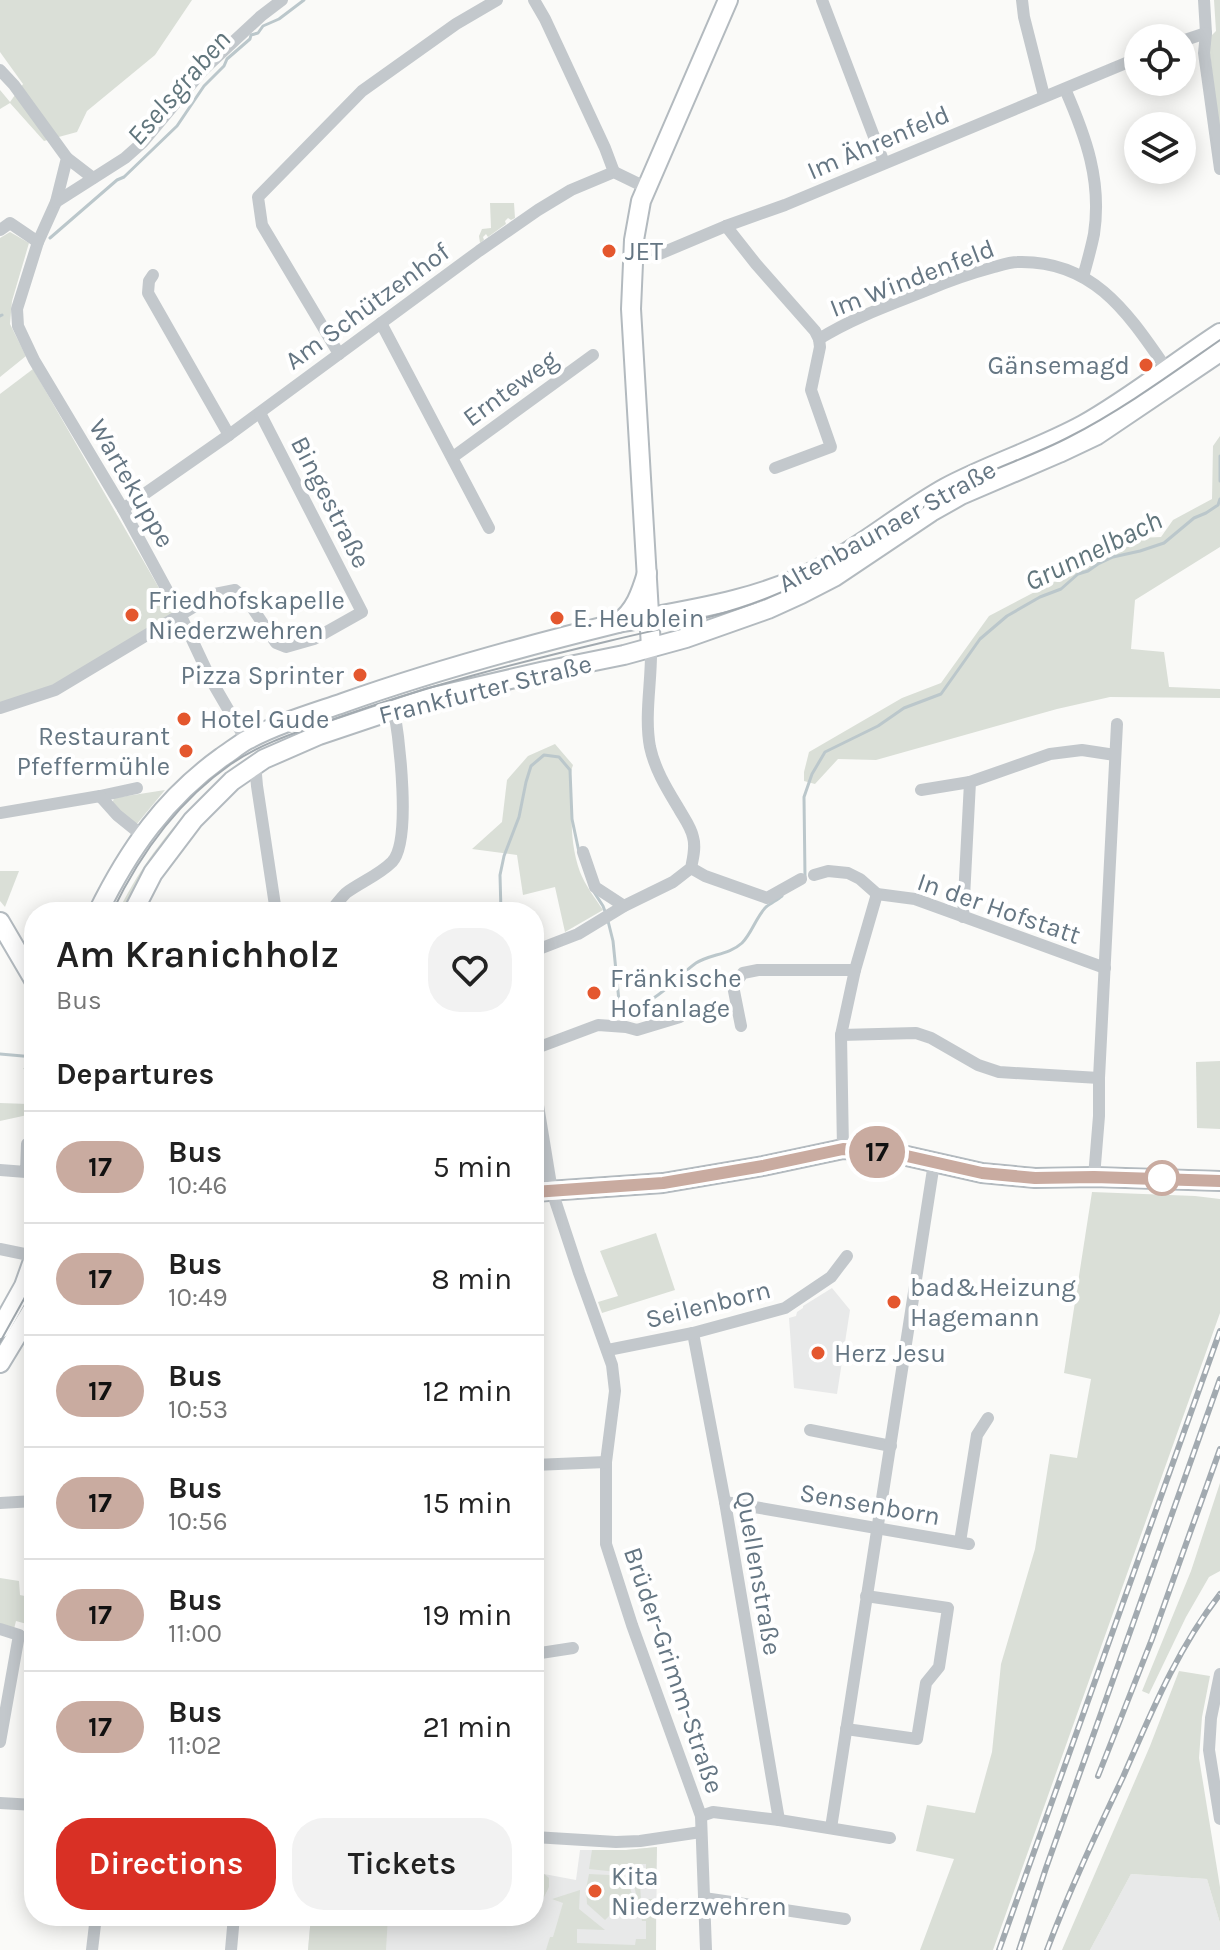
<!DOCTYPE html>
<meta charset="utf-8">
<style>
body{margin:0;font-family:Karla,sans-serif;background:#f2f2f2;color:#222;height:100vh;display:flex;flex-direction:column;font-size:30px;white-space:nowrap}
*{box-sizing:border-box;margin:0}
p{font-size:26px;color:#767676}
.icon{flex:none;width:44px;height:44px;fill:none;stroke:currentColor;stroke-width:2;stroke-linecap:round;stroke-linejoin:round}
.map{position:relative;flex:1;overflow:hidden}
.sheet{position:absolute;left:24px;top:902px;width:520px;height:1024px;display:flex;flex-direction:column;background:#fff;border-radius:32px;box-shadow:0 4px 20px #0003}
.sheet>*{flex:none}
.badge{padding:0 16px;border-radius:26px;font-size:28px;line-height:52px}
.buttons{position:absolute;left:1124px;top:24px;display:grid;gap:16px}
.buttons a{display:grid;place-items:center;width:72px;height:72px;border-radius:50%;background:#fff;box-shadow:0 4px 20px #0003;font-size:40px}
.map>.badge{position:absolute;translate:-50% -50%;box-shadow:0 0 0 4px #fff}
h2{padding:0 32px;font-size:30px;line-height:72px}
.round{display:grid;place-items:center;flex:none;width:84px;height:84px;border-radius:32px;background:#f2f2f2}
.summary{display:flex;align-items:center;justify-content:space-between;height:136px;padding:0 32px}
h1{font-size:38px;font-weight:600;line-height:60px}
.button{display:flex;gap:16px;margin-top:auto;padding:16px 32px}
.button a{flex:1;height:92px;border-radius:32px;background:#d93025;color:#fff;font-size:32px;font-weight:600;line-height:92px;text-align:center}
.button a+a{background:#f2f2f2;color:#222}
ul{padding:0;list-style:none}
li{display:flex;align-items:center;gap:24px;height:112px;padding:0 32px;border-top:2px solid #e0e0e0}
li div{flex:1}
li b{display:block;font-size:30px}
li em{font-style:normal}
li .badge{min-width:88px;font-weight:700;text-align:center}
.map>svg:first-child{display:block}
.built{fill:#e8e9e9}
.green{fill:#dadfd7}
.lines{fill:none;stroke-linecap:round;stroke-linejoin:round}
.stream{stroke:#bbc7cb;stroke-width:3}
.secondary-casing{stroke:#b3babf;stroke-width:22}
.street{stroke:#c3c8cc;stroke-width:12}
.secondary{stroke:#fff;stroke-width:18}
.tram{stroke:#a2aab0;stroke-width:2}
.rail-casing{stroke:#a2aab0;stroke-width:6}
.rail{stroke:#fff;stroke-width:3;stroke-dasharray:9;stroke-linecap:butt}
.line-casing{stroke:#fff;stroke-width:18}
.line{stroke:#c9aba0;stroke-width:12}
.poi-dot{fill:#e4572e;stroke:#fff;stroke-width:3}
.stop-dot{fill:#fff;stroke:#c9aba0;stroke-width:4}
.labels{text-anchor:middle;stroke-width:8;stroke-linejoin:round;paint-order:stroke}
.street-label{font-size:26px;fill:#657683;stroke:#fff}
.poi-label{font-size:26px;fill:#657683;stroke:#fff;text-anchor:start}
.water-label{font-size:28px;font-style:italic;fill:#60757c;stroke:#fff}
</style>
<div class="map">
<svg width="1220" height="1950" viewBox="0 0 1220 1950">
<rect width="100%" height="100%" fill="#fafaf8"/>
<g class="built">
<polygon points="832,1288 850,1310 837,1394 794,1388 789,1318 796,1316 797,1312 803,1308 803,1306"/>
<polygon points="534,1846 544,1858 544,1874 576,1880 580,1850 626,1850 657,1847 656,1950 308,1950 311,1916 534,1916"/>
<polygon points="1131,1874 1207,1879 1220,1923 1220,1950 1090,1950"/>
</g>
<g class="green">
<polygon points="0,0 192,0 155,55 87,111 77,132 44,141 10,103 0,109 0,90 10,102 23,84 0,52"/>
<polygon points="1214,0 1220,0 1220,135 1209,47 1211,36 1216,31"/>
<polygon points="490,203 514,203 515,218 511,220 508,218 505,221 506,224 488,237 486,234 483,237 484,240 480,243 479,236 482,229 491,228"/>
<polygon points="10,232 29,243 12,301 10,324 26,356 0,377 0,238"/>
<polygon points="33,369 174,614 51,686 0,703 0,394"/>
<polygon points="1220,436 1220,547 1135,600 1131,649 1164,652 1169,687 1220,689 1220,698 1110,697 1057,709 876,760 838,759 815,784 804,781 804,772 809,752 902,698 941,683 989,616 1138,538 1161,537 1173,520 1212,499 1213,446"/>
<path d="M555 744 573 765C569 775 572 786 572 796 571 823 571 847 580 872 585 885 595 898 603 910L565 932 555 887 523 895 517 855 472 849 502 822 507 780 528 756Z"/>
<path d="M210 788 206 798 127 912H118C141 864 173 825 210 788Z"/>
<polygon points="165,790 136,825 112,804 114,798"/>
<polygon points="0,871 19,871 5,907 0,901"/>
<polygon points="1220,1061 1220,1129 1197,1128 1196,1062"/>
<polygon points="23,1068 34,1069 34,1121 32,1114 0,1121 0,1103 29,1104 31,1080"/>
<polygon points="1092,1192 1195,1196 1220,1199 1220,1313 993,1950 920,1950 954,1859 916,1851 927,1805 975,1813 992,1752 1001,1664 1035,1549 1050,1454 1077,1458 1091,1379 1064,1373"/>
<polygon points="656,1233 675,1290 602,1313 598,1302 618,1296 600,1251"/>
<polygon points="1220,1483 1220,1571 1209,1577 1186,1617 1149,1694 1142,1691 1191,1571"/>
<polygon points="0,1578 19,1581 20,1595 34,1598 34,1626 16,1621 14,1629 0,1626"/>
<polygon points="1179,1671 1210,1676 1202,1717 1199,1758 1220,1887 1220,1923 1207,1879 1131,1874 1090,1950 1062,1950 1150,1746"/>
<polygon points="534,1846 543,1847 544,1874 549,1878 549,1887 544,1897 534,1893 534,1883 541,1862 534,1860"/>
<polygon points="657,1847 656,1883 646,1883 646,1864 626,1864 626,1873 589,1869 592,1850 626,1850"/>
<polygon points="589,1874 609,1875 630,1888 637,1910 635,1914 612,1913 605,1920 587,1904 586,1889"/>
<polygon points="634,1885 640,1885 641,1899 656,1899 656,1950 546,1950 550,1937 553,1937 563,1903 552,1899 580,1890 579,1909 605,1930 577,1929 577,1943 635,1945 636,1939 646,1939 646,1921 642,1921"/>
<polygon points="311,1916 361,1916 361,1921 382,1923 384,1916 388,1916 386,1950 308,1950"/>
</g>
<g class="lines">
<g class="stream">
<polyline points="50,238 117,180 124,177 177,126 204,86 224,66 227,59 250,39 251,35 258,33 263,26 279,19 304,0"/>
<polyline points="0,316 2,315"/>
<polyline points="1220,456 1220,481"/>
<polyline points="805,877 804,797 812,774 825,752 878,726 904,708 941,694 980,639 1007,616 1040,597 1061,589 1078,574 1088,571 1098,564 1113,557 1140,551 1164,543 1194,518 1206,513 1218,505 1220,499"/>
<polyline points="594,892 603,906 606,914"/>
<polyline points="501,912 500,875 504,856 519,817 526,782 531,766 544,755 559,757 570,770 572,819 579,852"/>
<path d="M608 921 613 941 619 1001C642 1021 678 975 696 963 710 954 729 955 742 943 752 933 756 917 766 907 771 903 777 900 782 896"/>
<polyline points="0,1054 34,1057"/>
</g>
<defs>
<g id="secondary">
<path d="M618 623C688 610 758 601 822 567 865 544 902 512 945 488 990 464 1039 449 1083 425 1131 398 1174 363 1220 333"/>
<polyline points="651,647 631,309 634,240 641,201 728,0"/>
<path d="M98 912C129 849 165 798 222 757 230 752 238 745 247 740 277 724 311 714 343 703 433 671 525 646 618 623 635 611 641 593 647 573"/>
<polyline points="133,912 153,873 193,820 232,781 264,759 319,735 429,698 545,671 624,655 686,638 768,609 801,594 834,577 931,512 961,495 1059,453 1097,435 1220,352"/>
<polyline points="0,922 34,980"/>
<polyline points="534,1192 663,1183 763,1166 843,1149 889,1152 982,1173 1035,1178 1094,1177 1220,1181"/>
<polyline points="0,1329 24,1286 34,1258"/>
<polyline points="0,1363 34,1307"/>
</g>
</defs>
<use href="#secondary" class="secondary-casing"/>
<g class="street">
<polyline points="534,0 545,19 605,148 614,172"/>
<polyline points="822,0 884,163"/>
<polyline points="1022,0 1024,17 1044,96"/>
<polyline points="1204,0 1206,33 1204,53 1220,169"/>
<polyline points="1182,41 1206,33"/>
<polyline points="0,70 14,85 67,158 56,202 38,242 17,309 18,326 34,360 123,509 180,614 211,680 246,740"/>
<path d="M1065 89C1086 137 1102 181 1094 234 1091 249 1087 263 1083 277"/>
<polyline points="67,158 93,178"/>
<polyline points="56,202 125,158 143,142 204,69 261,16 282,0"/>
<path d="M726 226 756 264 815 331 819 339C854 317 893 304 930 289 951 280 972 273 994 267 1001 265 1010 262 1018 262 1095 260 1129 315 1168 371"/>
<polyline points="0,230 10,223 38,242"/>
<polyline points="633,255 657,255 726,226 785,205 1138,58"/>
<polyline points="153,275 149,281 148,293 229,435"/>
<polyline points="381,323 489,528"/>
<polyline points="339,354 262,225 258,197 362,91 456,24 497,0"/>
<polyline points="453,457 593,355"/>
<polyline points="775,468 831,447 811,390 820,347 819,339"/>
<polyline points="123,509 229,435 479,251 538,210 571,190 614,172 647,188"/>
<polyline points="0,708 55,690 215,594 235,590 247,600 276,643 286,647 314,639 362,612 260,413"/>
<polyline points="255,763 257,786 276,912"/>
<polyline points="921,790 970,782"/>
<polyline points="100,796 137,788"/>
<polyline points="0,813 100,796 117,815 143,836"/>
<polyline points="583,852 595,887 624,906"/>
<polyline points="691,868 705,876 767,898 801,879"/>
<polyline points="814,875 828,871 848,873 860,879 877,894 915,899 1105,968"/>
<path d="M335 912 334 907C338 902 342 897 346 893 361 882 379 875 392 862 412 841 399 739 394 709"/>
<polyline points="963,917 970,782 1050,754 1082,750 1115,755"/>
<path d="M534 951 578 934 624 906 673 882 691 868C693 858 696 847 693 837 691 827 684 818 679 809 667 789 655 770 650 747 644 715 652 680 651 647"/>
<polyline points="855,970 877,894"/>
<polyline points="741,1026 733,986 743,973 758,970 855,970 841,1035 843,1149"/>
<polyline points="841,1035 916,1033 931,1038 978,1065 999,1072 1099,1078"/>
<polyline points="534,1049 598,1025 626,1027 637,1030 680,1017"/>
<polyline points="534,1081 552,1191 579,1273 612,1365 615,1391 606,1462 606,1544 632,1625 701,1816 706,1950"/>
<polyline points="0,1170 26,1172 27,1144"/>
<polyline points="1094,1177 1099,1116 1099,1078 1117,724"/>
<polyline points="0,1249 34,1256"/>
<polyline points="693,1333 725,1502 779,1820"/>
<polyline points="608,1350 693,1333 785,1308 831,1277 847,1256"/>
<polyline points="810,1430 891,1446"/>
<polyline points="534,1465 606,1462"/>
<polyline points="725,1502 969,1544"/>
<polyline points="0,1503 34,1501"/>
<polyline points="960,1542 977,1435 988,1418"/>
<polyline points="0,1629 19,1635 0,1742"/>
<polyline points="534,1654 573,1648"/>
<polyline points="1220,1674 1211,1718 1209,1750 1220,1819"/>
<polyline points="846,1729 917,1739 926,1683 939,1667 948,1608 866,1596"/>
<polyline points="0,1803 34,1805"/>
<polyline points="701,1816 713,1812 779,1820 890,1838"/>
<polyline points="831,1828 934,1163"/>
<polyline points="534,1837 616,1842 640,1841 701,1832"/>
<polyline points="704,1898 845,1919"/>
<polyline points="92,1950 96,1916"/>
<polyline points="231,1950 234,1916"/>
</g>
<use href="#secondary" class="secondary"/>
<g class="tram">
<path d="M112 912C140 854 178 801 231 764 263 742 301 731 337 718 426 686 517 663 609 641 662 628 718 618 770 597 836 571 890 525 952 490 989 469 1031 457 1069 437 1122 410 1171 374 1220 340"/>
<polyline points="0,1342 34,1281"/>
</g>
<defs>
<g id="rail">
<polyline points="1098,1776 1152,1639 1220,1449"/>
<polyline points="999,1950 1220,1331"/>
<polyline points="1019,1950 1046,1868 1220,1379"/>
<path d="M1047 1950C1069 1891 1096 1834 1123 1777 1151 1713 1177 1649 1220 1594"/>
</g>
</defs>
<use href="#rail" class="rail-casing"/>
<use href="#rail" class="rail"/>
</g>
<g class="lines">
<defs>
<polyline id="line" points="534,1192 663,1183 763,1166 843,1149 889,1152 982,1173 1035,1178 1094,1177 1220,1181"/>
</defs>
<use href="#line" class="line-casing"/>
<use href="#line" class="line"/>
</g>
<g class="poi-dot">
<circle cx="609" cy="251" r="8"/>
<circle cx="1146" cy="365" r="8"/>
<circle cx="132" cy="615" r="8"/>
<circle cx="557" cy="618" r="8"/>
<circle cx="360" cy="675" r="8"/>
<circle cx="184" cy="719" r="8"/>
<circle cx="186" cy="751" r="8"/>
<circle cx="594" cy="993" r="8"/>
<circle cx="894" cy="1302" r="8"/>
<circle cx="818" cy="1353" r="8"/>
<circle cx="595" cy="1891" r="8"/>
</g>
<circle class="stop-dot" cx="1162" cy="1178" r="16"/>
<g class="labels">
<g class="street-label">
<text transform="translate(878 142) rotate(-23)" y="9">Im Ährenfeld</text>
<text transform="translate(912 278) rotate(-21)" y="9">Im Windenfeld</text>
<text transform="translate(367 306) rotate(-36)" y="9">Am Schützenhof</text>
<text transform="translate(510 388) rotate(-36)" y="9">Ernteweg</text>
<text transform="translate(132 483) rotate(60)" y="9">Wartekuppe</text>
<text transform="translate(331 502) rotate(63)" y="9">Bingestraße</text>
<text transform="translate(887 526) rotate(-29)" y="9">Altenbaunaer Straße</text>
<text transform="translate(485 689) rotate(-14)" y="9">Frankfurter Straße</text>
<text transform="translate(999 908) rotate(19)" y="9">In der Hofstatt</text>
<text transform="translate(708 1304) rotate(-14)" y="9">Seilenborn</text>
<text transform="translate(870 1504) rotate(10)" y="9">Sensenborn</text>
<text transform="translate(759 1573) rotate(80)" y="9">Quellenstraße</text>
<text transform="translate(674 1670) rotate(71)" y="9">Brüder-Grimm-Straße</text>
</g>
<g class="poi-label">
<text x="625" y="260">JET</text>
<text x="1130" y="374" text-anchor="end">Gänsemagd</text>
<text x="148" y="609">Friedhofskapelle<tspan x="148" dy="30">Niederzwehren</tspan></text>
<text x="573" y="627">E. Heublein</text>
<text x="344" y="684" text-anchor="end">Pizza Sprinter</text>
<text x="200" y="728">Hotel Gude</text>
<text x="170" y="745" text-anchor="end">Restaurant<tspan x="170" dy="30">Pfeffermühle</tspan></text>
<text x="610" y="987">Fränkische<tspan x="610" dy="30">Hofanlage</tspan></text>
<text x="910" y="1296">bad&amp;Heizung<tspan x="910" dy="30">Hagemann</tspan></text>
<text x="834" y="1362">Herz Jesu</text>
<text x="611" y="1885">Kita<tspan x="611" dy="30">Niederzwehren</tspan></text>
</g>
<g class="water-label">
<text transform="translate(178 87) rotate(-49)" y="10">Eselsgraben</text>
<text transform="translate(1093 550) rotate(-26)" y="10">Grunnelbach</text>
</g>
</g>
</svg>
<div class="buttons">
<a><svg class="icon" aria-label="locate" viewBox="0 0 24 24"><circle cx="12" cy="12" r="6"/><path d="M12 2v4M12 18v4M2 12h4M18 12h4"/></svg></a>
<a><svg class="icon" aria-label="layers" viewBox="0 0 24 24"><path d="M12 4l9 5-9 5-9-5zM3 14l9 5 9-5"/></svg></a>
</div>
<b class="badge" style="left:877px;top:1152px;background:#c9aba0;color:#111">17</b>
<section class="sheet">
<div class="summary"><div><h1>Am Kranichholz</h1><p>Bus</p></div><a class="round"><svg class="icon" aria-label="heart" viewBox="0 0 24 24"><path d="M12 20l-8-8c-3-5 5-10 8-4 3-6 11-1 8 4z"/></svg></a></div>
<h2>Departures</h2>
<ul>
<li><span class="badge" style="background:#c9aba0;color:#111">17</span><div><b>Bus</b><p>10:46</p></div><em>5 min</em></li>
<li><span class="badge" style="background:#c9aba0;color:#111">17</span><div><b>Bus</b><p>10:49</p></div><em>8 min</em></li>
<li><span class="badge" style="background:#c9aba0;color:#111">17</span><div><b>Bus</b><p>10:53</p></div><em>12 min</em></li>
<li><span class="badge" style="background:#c9aba0;color:#111">17</span><div><b>Bus</b><p>10:56</p></div><em>15 min</em></li>
<li><span class="badge" style="background:#c9aba0;color:#111">17</span><div><b>Bus</b><p>11:00</p></div><em>19 min</em></li>
<li><span class="badge" style="background:#c9aba0;color:#111">17</span><div><b>Bus</b><p>11:02</p></div><em>21 min</em></li>
</ul>
<div class="button"><a>Directions</a><a>Tickets</a></div>
</section>
</div>
